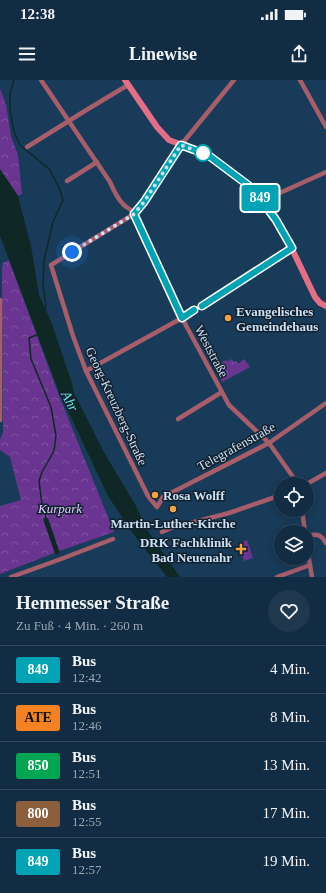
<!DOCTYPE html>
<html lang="de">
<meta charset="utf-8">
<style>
body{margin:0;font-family:Georgia,serif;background:#1f384e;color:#f1f3f6;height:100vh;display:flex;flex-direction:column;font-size:15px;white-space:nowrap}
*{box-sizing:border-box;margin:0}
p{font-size:13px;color:#9ca7b2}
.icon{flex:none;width:22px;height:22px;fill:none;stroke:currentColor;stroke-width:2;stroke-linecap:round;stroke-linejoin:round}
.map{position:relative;height:497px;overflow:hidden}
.sheet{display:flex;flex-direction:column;background:#122c43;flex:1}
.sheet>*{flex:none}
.badge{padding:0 8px;border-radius:3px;font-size:14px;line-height:26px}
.controls{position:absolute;left:274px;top:397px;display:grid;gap:8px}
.controls a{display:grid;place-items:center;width:40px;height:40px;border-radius:50%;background:#122c43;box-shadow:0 2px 10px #0003,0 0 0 1px #31485c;font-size:20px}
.you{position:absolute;width:20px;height:20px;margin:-10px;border:3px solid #fff;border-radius:50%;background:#1a73e8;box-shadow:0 0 0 6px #1a73e833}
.map>.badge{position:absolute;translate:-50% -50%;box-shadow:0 0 0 2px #fff}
.round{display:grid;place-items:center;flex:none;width:42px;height:42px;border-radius:21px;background:#1f384e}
.head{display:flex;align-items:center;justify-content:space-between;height:68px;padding:0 16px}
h1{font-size:19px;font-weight:700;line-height:30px}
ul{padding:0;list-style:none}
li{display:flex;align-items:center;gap:12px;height:48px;padding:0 16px;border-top:1px solid #31485c}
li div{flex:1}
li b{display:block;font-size:15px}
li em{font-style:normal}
li .badge{min-width:44px;font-weight:700;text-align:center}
.status{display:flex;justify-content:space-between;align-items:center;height:28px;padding:0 20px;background:#122c43;direction:ltr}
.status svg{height:11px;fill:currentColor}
header{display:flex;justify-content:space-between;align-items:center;height:52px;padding:0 16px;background:#122c43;font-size:18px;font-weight:700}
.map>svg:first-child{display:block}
.forest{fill:url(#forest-crowns)}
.pitch{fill:#6a3591}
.water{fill:#0f2826}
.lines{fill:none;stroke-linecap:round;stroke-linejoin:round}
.stream{stroke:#0f2826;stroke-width:1.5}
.canal{stroke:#0f2826;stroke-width:5}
.street{stroke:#a85d6b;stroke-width:4.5}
.secondary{stroke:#e56e87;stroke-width:6}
.line-casing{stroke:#fff;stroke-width:9}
.line{stroke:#00a3b4;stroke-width:6}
.walk{stroke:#cce0f3;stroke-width:4;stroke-dasharray:0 7.2}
.stop-dot{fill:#fff;stroke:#00a3b4;stroke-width:2}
.poi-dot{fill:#f3a442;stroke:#12212f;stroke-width:1.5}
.labels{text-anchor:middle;stroke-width:3;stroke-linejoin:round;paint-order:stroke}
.poi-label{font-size:13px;font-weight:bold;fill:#cce0f3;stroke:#12212f;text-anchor:start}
.street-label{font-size:13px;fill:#cce0f3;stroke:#12212f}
.park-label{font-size:13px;font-style:italic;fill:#e3c9fd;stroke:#12212f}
.water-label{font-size:14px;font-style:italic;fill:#65e5db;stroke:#12212f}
</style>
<div class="status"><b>12:38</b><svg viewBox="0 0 49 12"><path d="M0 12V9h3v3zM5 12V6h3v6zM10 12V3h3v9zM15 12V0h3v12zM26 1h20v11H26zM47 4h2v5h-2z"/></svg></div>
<header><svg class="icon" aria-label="menu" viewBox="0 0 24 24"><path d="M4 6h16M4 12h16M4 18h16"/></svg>Linewise<svg class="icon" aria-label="share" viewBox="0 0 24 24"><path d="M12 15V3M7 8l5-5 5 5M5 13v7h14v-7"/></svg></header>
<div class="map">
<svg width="326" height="497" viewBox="0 0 326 497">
<defs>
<pattern id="forest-crowns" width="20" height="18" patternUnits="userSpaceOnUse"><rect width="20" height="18" fill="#6a3591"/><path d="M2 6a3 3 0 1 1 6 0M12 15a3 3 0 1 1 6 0" fill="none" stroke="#7e52a1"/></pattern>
</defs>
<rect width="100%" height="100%" fill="#183b59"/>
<g class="forest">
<polygon points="0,8 6,25 11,56 18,75 22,114 18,116 0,89"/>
<polygon points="9,180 58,313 114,452 62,470 0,494 0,426 21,420 10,377 0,370 0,360 3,352 2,189 3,183"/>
<polygon points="231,279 234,282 236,281 238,284 244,279 250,287 222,302 218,294 220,289 219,284 226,280 227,282"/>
</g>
<polygon class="pitch" points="247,460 253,478 244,481 238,464"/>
<polygon class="water" points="0,89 18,116 31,166 39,215 52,244 71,300 74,313 105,374 136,426 146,448 180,497 167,497 134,455 108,416 59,312 0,156"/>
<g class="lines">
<g class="stream">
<polyline points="14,0 10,13 10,30 14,52 20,65 49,89 59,107 63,120 53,142 44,180 43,206 46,226 44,230"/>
<polyline points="39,254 29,258 31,279 51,327 56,356 54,371 42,392 39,401 42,424 45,430 46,440"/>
</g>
<polyline class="canal" points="46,440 57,472"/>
<g class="street">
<path d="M41 0 110 102C113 109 117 118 123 124 127 129 130 127 134 134L182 238 229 325 269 363 298 404"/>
<polyline points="234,0 181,65 144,122 134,134 51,185 73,256 86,291 148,416 157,427 163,417 269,363 326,323"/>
<polyline points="300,0 326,47"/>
<polyline points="27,67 88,29 128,5"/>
<polyline points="67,101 97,82"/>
<polyline points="262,121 326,92"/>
<polyline points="0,220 0,340"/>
<polyline points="86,291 182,238 292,168"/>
<polyline points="178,339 222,312"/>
<polyline points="307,404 326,393"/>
<polyline points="302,430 305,452"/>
<polyline points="162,452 171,448 229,433 281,415"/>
<path d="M307 455C318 455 320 453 326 463"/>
<polyline points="307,467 312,497"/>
<polyline points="11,497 61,479 113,459"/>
<polyline points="277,497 310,485"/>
</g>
<polyline class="secondary" points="125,0 157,47 169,60 208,75 236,95 255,112 282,148 315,217 320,223 326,226"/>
</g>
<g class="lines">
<defs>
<polyline id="line" points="194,230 182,238 134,134 144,122 181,65 208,75 248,105 262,121 276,140 292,168 202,226"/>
</defs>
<use href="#line" class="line-casing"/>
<use href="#line" class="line"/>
<polyline class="walk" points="72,172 134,134 144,122 181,65 203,73"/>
</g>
<circle class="stop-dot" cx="203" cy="73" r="8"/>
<g class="poi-dot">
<circle cx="228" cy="238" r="4"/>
<circle cx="155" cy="415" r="4"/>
<circle cx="173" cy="429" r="4"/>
<path d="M239 463h4v4h4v4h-4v4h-4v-4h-4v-4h4z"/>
</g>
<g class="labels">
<g class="poi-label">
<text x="236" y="236">Evangelisches<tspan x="236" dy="15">Gemeindehaus</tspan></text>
<text x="163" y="420">Rosa Wolff</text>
<text x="173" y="448" text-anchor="middle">Martin-Luther-Kirche</text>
<text x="232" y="467" text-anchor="end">DRK Fachklinik<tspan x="232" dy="15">Bad Neuenahr</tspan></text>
</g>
<g class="street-label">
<text transform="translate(212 271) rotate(62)" y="5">Weststraße</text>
<text transform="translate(117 326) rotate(65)" y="5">Georg-Kreuzberg-Straße</text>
<text transform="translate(236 366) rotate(-29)" y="5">Telegrafenstraße</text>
</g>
<g class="park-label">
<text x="60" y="433">Kurpark</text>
</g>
<g class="water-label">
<text transform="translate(70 321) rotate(62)" y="5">Ahr</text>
</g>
</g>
</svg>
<div class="controls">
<a><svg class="icon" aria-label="locate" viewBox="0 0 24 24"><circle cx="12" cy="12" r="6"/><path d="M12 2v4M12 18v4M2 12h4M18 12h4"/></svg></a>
<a><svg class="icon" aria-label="layers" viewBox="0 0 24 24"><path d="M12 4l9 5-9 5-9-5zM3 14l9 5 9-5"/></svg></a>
</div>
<div class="you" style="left:72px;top:172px"></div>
<b class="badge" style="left:260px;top:118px;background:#00a3b4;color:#fff">849</b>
</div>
<section class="sheet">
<div class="head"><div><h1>Hemmesser Straße</h1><p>Zu Fuß · 4 Min. · 260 m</p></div><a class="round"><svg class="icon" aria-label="heart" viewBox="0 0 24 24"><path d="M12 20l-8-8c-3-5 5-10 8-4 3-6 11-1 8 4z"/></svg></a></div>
<ul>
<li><span class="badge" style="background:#00a3b4;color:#fff">849</span><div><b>Bus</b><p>12:42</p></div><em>4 Min.</em></li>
<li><span class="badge" style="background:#f58220;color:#111">ATE</span><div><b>Bus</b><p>12:46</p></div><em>8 Min.</em></li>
<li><span class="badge" style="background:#00a651;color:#fff">850</span><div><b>Bus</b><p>12:51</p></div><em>13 Min.</em></li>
<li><span class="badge" style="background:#8b5e3c;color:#fff">800</span><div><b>Bus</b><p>12:55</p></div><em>17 Min.</em></li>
<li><span class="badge" style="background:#00a3b4;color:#fff">849</span><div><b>Bus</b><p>12:57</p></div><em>19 Min.</em></li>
</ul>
</section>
